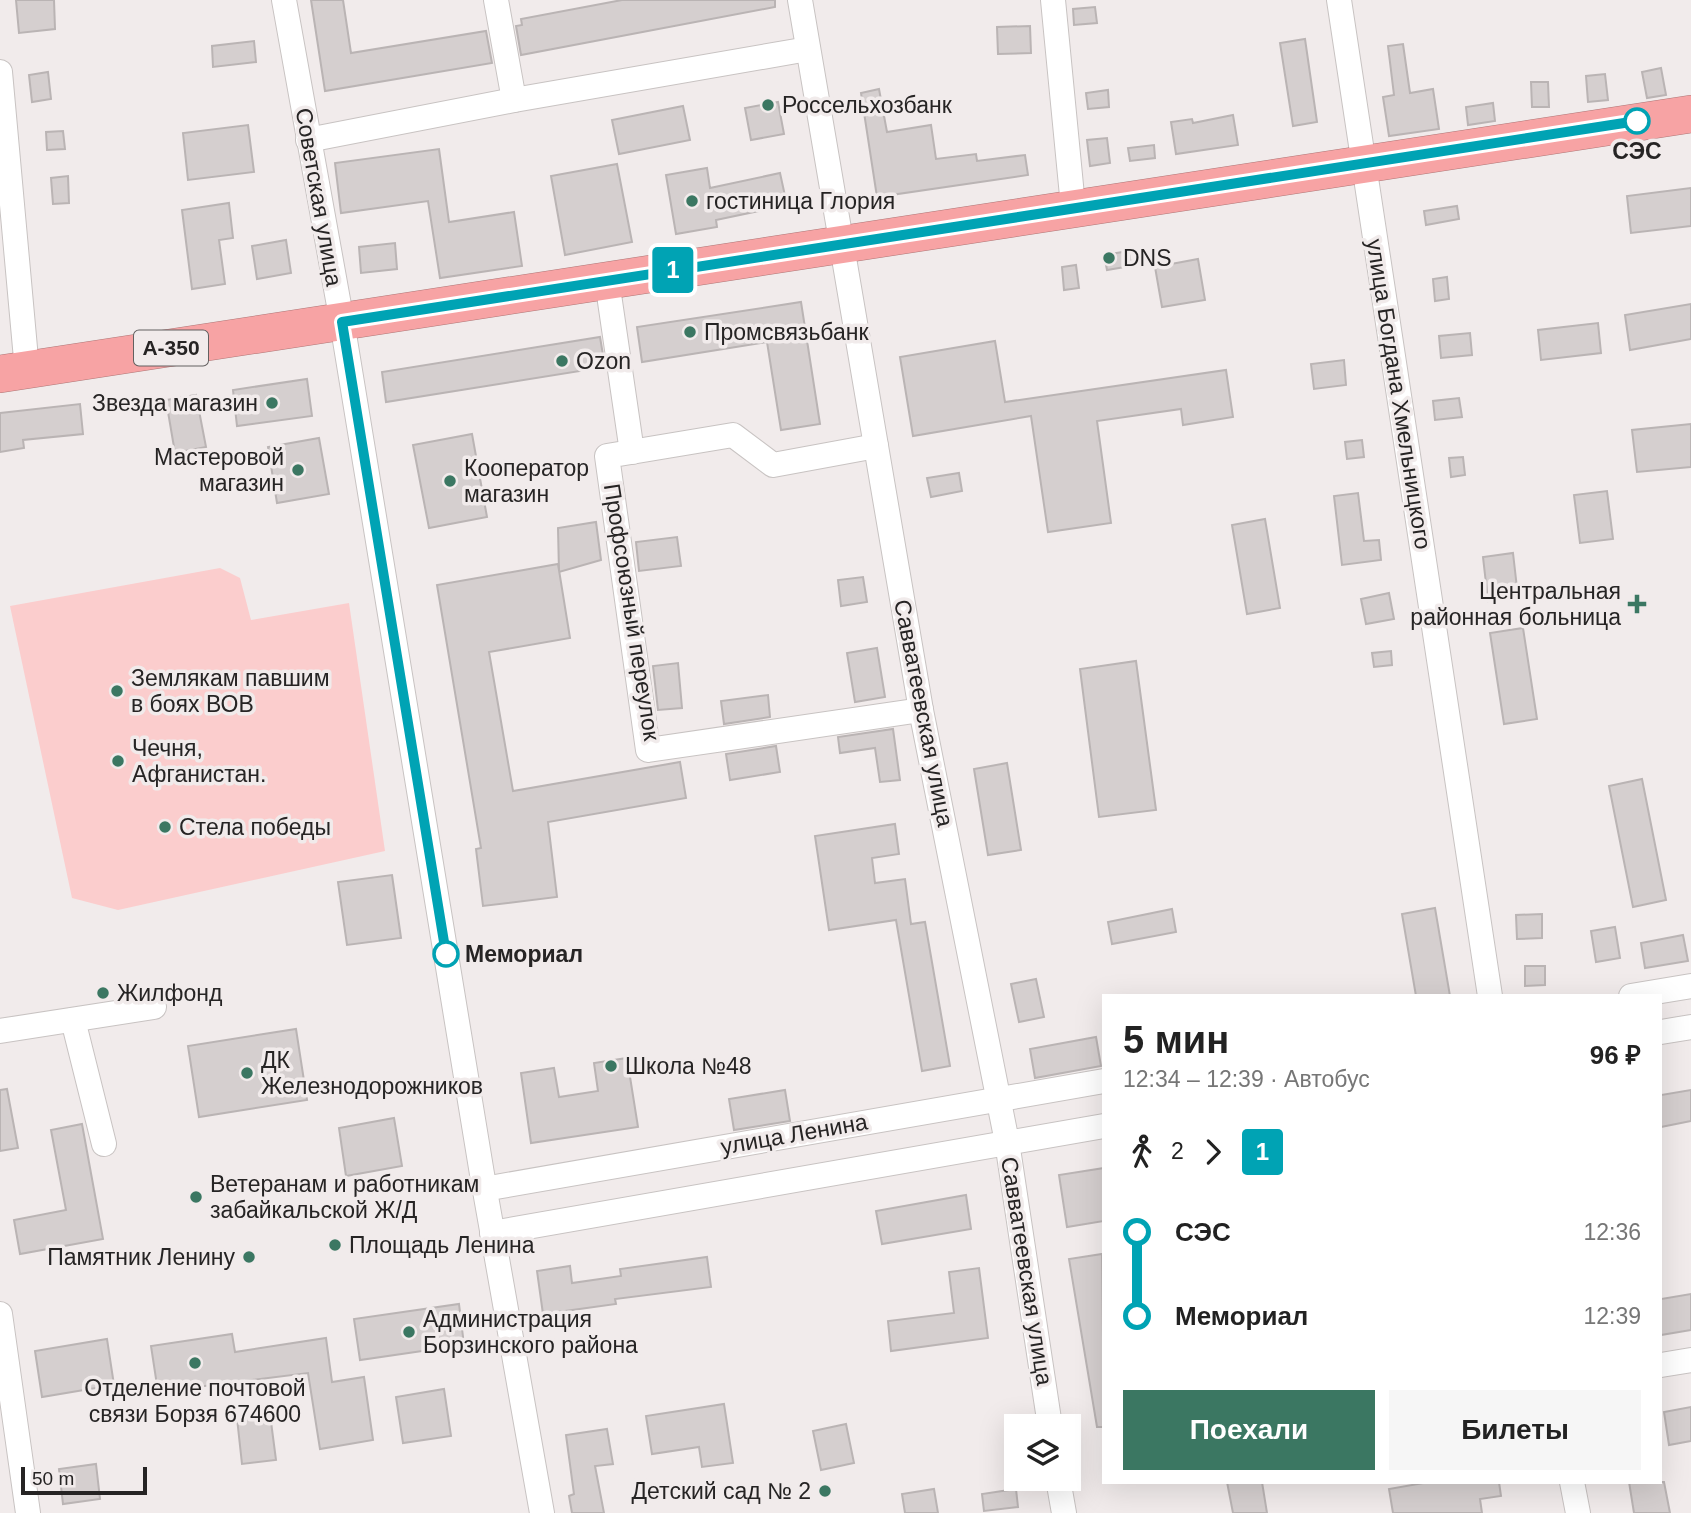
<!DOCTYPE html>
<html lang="ru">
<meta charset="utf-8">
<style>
body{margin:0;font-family:Helvetica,sans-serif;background:#f6f6f6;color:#222;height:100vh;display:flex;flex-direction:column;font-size:26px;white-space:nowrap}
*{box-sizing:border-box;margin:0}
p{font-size:23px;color:#767676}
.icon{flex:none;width:38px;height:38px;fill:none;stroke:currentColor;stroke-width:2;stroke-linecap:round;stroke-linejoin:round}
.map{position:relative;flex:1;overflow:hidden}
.sheet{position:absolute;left:1102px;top:994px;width:560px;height:490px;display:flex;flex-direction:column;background:#fff;border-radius:0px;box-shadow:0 7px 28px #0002}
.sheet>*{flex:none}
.badge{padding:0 14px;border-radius:5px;font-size:24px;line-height:46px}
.buttons{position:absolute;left:1004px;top:1414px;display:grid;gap:14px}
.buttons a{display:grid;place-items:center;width:77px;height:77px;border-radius:0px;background:#fff;box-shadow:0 7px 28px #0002;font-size:35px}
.scale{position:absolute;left:21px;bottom:18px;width:126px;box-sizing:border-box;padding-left:7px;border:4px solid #262424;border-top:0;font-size:19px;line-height:24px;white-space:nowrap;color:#262424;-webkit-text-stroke:5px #f1ebeb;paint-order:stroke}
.map>.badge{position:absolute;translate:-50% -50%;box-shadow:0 0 0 4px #fff}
.legs{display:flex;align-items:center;gap:10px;height:77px;padding:0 21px;font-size:23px}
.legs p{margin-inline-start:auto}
.head{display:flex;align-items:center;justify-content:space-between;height:119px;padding:0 21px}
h1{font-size:38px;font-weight:700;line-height:52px}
.primary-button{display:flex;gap:14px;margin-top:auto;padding:14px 21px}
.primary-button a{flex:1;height:80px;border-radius:0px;background:#3b7762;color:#fff;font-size:28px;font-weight:700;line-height:80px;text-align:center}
.primary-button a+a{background:#f6f6f6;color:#222}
ul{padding:0 21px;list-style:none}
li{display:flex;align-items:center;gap:24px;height:84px;font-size:26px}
li i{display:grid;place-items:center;width:10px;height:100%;margin:0 9px;background:currentColor}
li i::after{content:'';width:18px;height:18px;margin:-9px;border:5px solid;border-radius:50%;background:#fff}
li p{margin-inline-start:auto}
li:first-child i{background:linear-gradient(#0000 50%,currentColor 0)}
li:last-child i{background:linear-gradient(currentColor 50%,#0000 0)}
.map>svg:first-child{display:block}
.green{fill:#fbcdcd}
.building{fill:#d5cfcf;stroke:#bab4b4;stroke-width:2}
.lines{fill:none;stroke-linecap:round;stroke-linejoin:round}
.minor-casing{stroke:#c8c3c2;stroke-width:26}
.highway-casing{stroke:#ae7777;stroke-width:38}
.minor{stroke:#fff;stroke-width:24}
.highway{stroke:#f7a3a4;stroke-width:37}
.line-1-casing{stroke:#fff;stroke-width:16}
.line-1{stroke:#00a3b4;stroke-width:10}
.poi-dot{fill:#3b7762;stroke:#f1ebeb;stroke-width:2.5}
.stop-1-dot{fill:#fff;stroke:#00a3b4;stroke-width:3.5}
.labels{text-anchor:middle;stroke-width:7;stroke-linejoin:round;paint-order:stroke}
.shield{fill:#f1ebeb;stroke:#636060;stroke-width:2}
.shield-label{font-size:21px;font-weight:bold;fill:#262424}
.poi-label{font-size:23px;fill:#262424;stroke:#f1ebeb;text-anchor:start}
.stop-label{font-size:23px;font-weight:bold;fill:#262424;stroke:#f1ebeb}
.street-label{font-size:23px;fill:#262424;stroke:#f1ebeb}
</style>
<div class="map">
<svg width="1691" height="1513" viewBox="0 0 1691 1513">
<rect width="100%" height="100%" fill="#f1ebeb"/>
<polygon class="green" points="220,568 240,578 251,620 349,603 385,851 118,910 72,898 10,606"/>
<g class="building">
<polygon points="16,0 54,0 55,29 19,33"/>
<polygon points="311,0 343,0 351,53 486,31 492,63 325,91"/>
<polygon points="622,0 775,0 775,7 521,55 516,26 522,25 521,19"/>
<polygon points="1095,7 1097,23 1074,25 1073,9"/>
<polygon points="1030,26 1031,53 998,54 997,27"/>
<polygon points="1305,39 1317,122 1293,126 1280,43"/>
<polygon points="254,41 256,62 213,67 212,46"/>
<polygon points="1403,44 1410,93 1433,89 1439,129 1389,136 1383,97 1394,95 1388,46"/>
<polygon points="1661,68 1666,95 1647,98 1642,72"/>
<polygon points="48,72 51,99 32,102 29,75"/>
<polygon points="1605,74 1608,100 1588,102 1586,76"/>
<polygon points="1531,82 1548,82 1549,107 1532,107"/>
<polygon points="879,89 887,132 931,125 936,159 976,154 977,161 1025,155 1028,175 877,197 861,93"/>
<polygon points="1108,90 1109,107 1088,109 1086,93"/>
<polygon points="778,102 784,134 751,140 745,108"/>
<polygon points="1493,103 1495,121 1468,125 1466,107"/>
<polygon points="683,106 690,140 619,154 612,120"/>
<polygon points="1233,115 1238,145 1176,154 1171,122 1192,119 1193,123"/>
<polygon points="248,125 254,172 188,180 183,133"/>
<polygon points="63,131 65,149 47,150 46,132"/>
<polygon points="1107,138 1110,163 1090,166 1087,140"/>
<polygon points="1154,145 1155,158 1130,161 1128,148"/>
<polygon points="439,149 449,222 514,212 522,266 440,278 428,201 341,213 335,163"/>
<polygon points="617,164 632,242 565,255 551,176"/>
<polygon points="707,168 710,188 780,173 787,205 716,220 717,227 676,234 666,175"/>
<polygon points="68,176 69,203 53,204 51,178"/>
<polygon points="1691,188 1691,226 1631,233 1627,196"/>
<polygon points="229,203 233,238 219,240 225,284 192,289 182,210"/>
<polygon points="1457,206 1459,219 1426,225 1424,211"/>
<polygon points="286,240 291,273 257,279 252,246"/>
<polygon points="395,243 397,269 361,273 359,247"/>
<polygon points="1129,251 1131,266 1107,270 1104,255"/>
<polygon points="1198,259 1205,300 1162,307 1155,267"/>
<polygon points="1076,265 1079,288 1064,290 1062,267"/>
<polygon points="1447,277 1449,299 1435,301 1433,279"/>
<polygon points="801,302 820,424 781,430 767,342 642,362 637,327"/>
<polygon points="1691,304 1691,339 1630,350 1625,315"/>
<polygon points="1598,323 1601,353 1541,360 1538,330"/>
<polygon points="1470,333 1472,355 1441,358 1439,336"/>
<polygon points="600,337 605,367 386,402 382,372"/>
<polygon points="995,341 1005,402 1226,370 1233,417 1183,425 1181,409 1097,421 1111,523 1048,532 1031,416 913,436 900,357"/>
<polygon points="1344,360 1346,385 1314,389 1311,364"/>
<polygon points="307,379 312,416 237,426 233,390"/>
<polygon points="196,395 206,447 175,453 166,400"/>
<polygon points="1459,398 1462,417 1435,420 1433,401"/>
<polygon points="80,404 83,434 23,440 24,448 0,452 0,413"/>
<polygon points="1691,424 1691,467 1637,472 1632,430"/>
<polygon points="472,434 487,517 429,528 413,445"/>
<polygon points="319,438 329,494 277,503 268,447"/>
<polygon points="1362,440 1364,457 1347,459 1345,442"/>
<polygon points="1463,457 1465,475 1451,477 1449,458"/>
<polygon points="959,473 962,491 931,497 927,478"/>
<polygon points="1607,491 1613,539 1580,543 1574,495"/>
<polygon points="1358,493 1364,541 1379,540 1381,560 1342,565 1334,496"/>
<polygon points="1265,519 1280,608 1247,614 1232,525"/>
<polygon points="596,522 601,560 559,572 558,528"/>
<polygon points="677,537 681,566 639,571 636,542"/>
<polygon points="1513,553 1518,597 1488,601 1483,557"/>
<polygon points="558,564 570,638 489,652 513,791 680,762 686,798 548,822 557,897 483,906 476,849 481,848 437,585"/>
<polygon points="863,577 867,602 841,606 838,580"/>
<polygon points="1389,593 1394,619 1366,624 1361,599"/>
<polygon points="1523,628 1537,719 1504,724 1490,633"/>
<polygon points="877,648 885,697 855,702 847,653"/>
<polygon points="1391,651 1392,665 1374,667 1372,653"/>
<polygon points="1136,661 1156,810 1099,817 1080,669"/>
<polygon points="678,663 682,708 658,710 653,666"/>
<polygon points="768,695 770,717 724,724 721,701"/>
<polygon points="893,729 900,780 880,782 875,748 840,753 838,737"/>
<polygon points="776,746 780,772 730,780 726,754"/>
<polygon points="1007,763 1021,850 988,855 974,769"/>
<polygon points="1642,779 1666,900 1633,907 1609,786"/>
<polygon points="895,824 899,854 872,858 875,883 905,879 911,924 925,922 950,1066 922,1071 896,920 829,930 815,836"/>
<polygon points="392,875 401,938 347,945 338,882"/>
<polygon points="1435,908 1450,996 1416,996 1402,914"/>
<polygon points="1172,909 1176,932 1112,944 1108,922"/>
<polygon points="1542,914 1542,938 1517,939 1516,915"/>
<polygon points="1615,927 1620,958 1596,962 1591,931"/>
<polygon points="1683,935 1688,961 1645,968 1641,943"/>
<polygon points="1525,966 1545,966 1545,985 1525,986"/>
<polygon points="1036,979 1044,1017 1019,1022 1011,984"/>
<polygon points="296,1029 307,1100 199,1117 188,1046"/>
<polygon points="1096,1037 1101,1066 1035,1078 1030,1049"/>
<polygon points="627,1058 638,1127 531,1143 521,1073 554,1068 559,1097 598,1091 594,1063"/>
<polygon points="7,1089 18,1148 0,1151 0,1090"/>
<polygon points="785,1090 790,1121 734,1130 729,1099"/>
<polygon points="1691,1090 1691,1121 1661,1127 1661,1095"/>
<polygon points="394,1118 402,1166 346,1176 339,1128"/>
<polygon points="82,1124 103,1239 20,1254 14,1220 66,1210 51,1130"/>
<polygon points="1104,1168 1104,1221 1067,1227 1059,1175"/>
<polygon points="966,1195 971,1229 882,1244 876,1211"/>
<polygon points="1102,1254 1104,1427 1097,1427 1069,1259"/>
<polygon points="707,1257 711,1287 615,1299 616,1304 543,1314 537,1271 570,1266 572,1283 621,1276 620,1269"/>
<polygon points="979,1268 988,1338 891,1351 888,1321 954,1313 949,1272"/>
<polygon points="1691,1294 1691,1330 1661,1335 1661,1299"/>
<polygon points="459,1304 464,1345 360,1360 354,1319"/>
<polygon points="232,1334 235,1352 326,1338 332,1382 364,1377 373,1440 320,1449 308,1373 158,1392 151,1346"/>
<polygon points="107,1339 114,1385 42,1397 35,1351"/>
<polygon points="444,1389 451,1436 403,1443 396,1397"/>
<polygon points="724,1404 733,1463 702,1467 699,1447 652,1454 646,1416"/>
<polygon points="1691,1407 1691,1441 1669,1445 1664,1412"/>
<polygon points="270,1414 276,1460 242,1464 237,1418"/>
<polygon points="846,1424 854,1463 821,1470 813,1431"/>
<polygon points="607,1429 613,1464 595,1466 604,1513 572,1513 569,1496 574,1494 566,1435"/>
<polygon points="96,1464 100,1499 63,1504 59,1469"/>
<polygon points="1227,1482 1262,1482 1267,1513 1233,1513"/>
<polygon points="1429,1482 1499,1482 1501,1496 1480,1499 1482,1513 1393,1513 1389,1489"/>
<polygon points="1629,1482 1664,1482 1670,1513 1634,1513"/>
<polygon points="934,1489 938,1513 905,1513 902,1494"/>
<polygon points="1016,1489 1018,1507 984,1511 982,1494"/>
</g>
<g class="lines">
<defs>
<g id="minor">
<polyline points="284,0 342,322 482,1174 542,1513"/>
<polyline points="496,0 514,100"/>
<polyline points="800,0 921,710 1007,1142 1050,1426"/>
<polyline points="1053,0 1073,206"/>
<polyline points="1339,0 1490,996"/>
<polyline points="0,72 27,370"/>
<polyline points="308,140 514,100 808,49"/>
<polyline points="607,281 632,452"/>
<polyline points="876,446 773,465 733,435 607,456 648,750 921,710"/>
<polyline points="1631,996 1691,986"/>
<polyline points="73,1020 104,1144"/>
<polyline points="0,1031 154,1007"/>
<polyline points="1661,1032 1691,1027"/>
<polyline points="484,1189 1104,1081"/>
<polyline points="492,1233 1104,1126"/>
<polyline points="0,1314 28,1513"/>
<polyline points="1661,1365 1691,1360"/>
<polyline points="1058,1479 1064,1513"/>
<polyline points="1572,1482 1578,1513"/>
</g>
<polyline id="highway" points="0,374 1691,114"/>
</defs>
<use href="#minor" class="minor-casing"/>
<use href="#highway" class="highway-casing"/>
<use href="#minor" class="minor"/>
<use href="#highway" class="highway"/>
</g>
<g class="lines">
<defs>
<polyline id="line-1" points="446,954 342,322 1637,121"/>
</defs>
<use href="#line-1" class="line-1-casing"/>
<use href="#line-1" class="line-1"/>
</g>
<g class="poi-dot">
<circle cx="768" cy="105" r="7"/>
<circle cx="692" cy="201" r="7"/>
<circle cx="1109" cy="258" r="7"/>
<circle cx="690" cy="332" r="7"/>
<circle cx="562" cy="361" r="7"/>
<circle cx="272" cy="403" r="7"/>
<circle cx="298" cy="470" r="7"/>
<circle cx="450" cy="481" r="7"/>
<path d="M1633.5 593.5h7v7h7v7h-7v7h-7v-7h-7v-7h7z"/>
<circle cx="117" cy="691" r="7"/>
<circle cx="118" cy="761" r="7"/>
<circle cx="165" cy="827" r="7"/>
<circle cx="103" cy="993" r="7"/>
<circle cx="611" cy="1066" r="7"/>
<circle cx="247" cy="1073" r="7"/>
<circle cx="196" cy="1197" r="7"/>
<circle cx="335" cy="1245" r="7"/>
<circle cx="249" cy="1257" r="7"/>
<circle cx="409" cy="1332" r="7"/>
<circle cx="195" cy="1363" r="7"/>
<circle cx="825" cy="1491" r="7"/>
</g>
<g class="stop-1-dot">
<circle cx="1637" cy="121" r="12"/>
<circle cx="446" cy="954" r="12"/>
</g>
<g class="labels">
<rect class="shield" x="134" y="330.5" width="74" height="35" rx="5"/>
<g class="shield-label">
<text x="171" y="355">А-350</text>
</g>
<g class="poi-label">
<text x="782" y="113">Россельхозбанк</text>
<text x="706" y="209">гостиница Глория</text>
<text x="1123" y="266">DNS</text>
<text x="704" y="340">Промсвязьбанк</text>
<text x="576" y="369">Ozon</text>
<text x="258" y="411" text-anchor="end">Звезда магазин</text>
<text x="284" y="465" text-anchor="end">Мастеровой<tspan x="284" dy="26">магазин</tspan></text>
<text x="464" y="476">Кооператор<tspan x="464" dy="26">магазин</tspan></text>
<text x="1621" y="599" text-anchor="end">Центральная<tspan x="1621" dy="26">районная больница</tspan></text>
<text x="131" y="686">Землякам павшим<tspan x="131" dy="26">в боях ВОВ</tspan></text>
<text x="132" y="756">Чечня,<tspan x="132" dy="26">Афганистан.</tspan></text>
<text x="179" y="835">Стела победы</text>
<text x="117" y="1001">Жилфонд</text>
<text x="261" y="1068">ДК<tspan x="261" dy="26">Железнодорожников</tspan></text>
<text x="625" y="1074">Школа №48</text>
<text x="210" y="1192">Ветеранам и работникам<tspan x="210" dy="26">забайкальской Ж/Д</tspan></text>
<text x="349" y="1253">Площадь Ленина</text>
<text x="235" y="1265" text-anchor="end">Памятник Ленину</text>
<text x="423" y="1327">Администрация<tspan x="423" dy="26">Борзинского района</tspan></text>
<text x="195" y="1396" text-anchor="middle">Отделение почтовой<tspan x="195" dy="26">связи Борзя 674600</tspan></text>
<text x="811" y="1499" text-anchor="end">Детский сад № 2</text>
</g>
<g class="stop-label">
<text x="1637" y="159">СЭС</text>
<text x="465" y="962" text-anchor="start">Мемориал</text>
</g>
<g class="street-label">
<text transform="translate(319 197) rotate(80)" y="8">Советская улица</text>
<text transform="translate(1399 394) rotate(81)" y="8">улица Богдана Хмельницкого</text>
<text transform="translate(632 612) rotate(81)" y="8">Профсоюзный переулок</text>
<text transform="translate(924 713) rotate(79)" y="8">Савватеевская улица</text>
<text transform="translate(794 1134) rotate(-10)" y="8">улица Ленина</text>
<text transform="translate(1027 1271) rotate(81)" y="8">Савватеевская улица</text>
</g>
</g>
</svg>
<div class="buttons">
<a><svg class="icon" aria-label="layers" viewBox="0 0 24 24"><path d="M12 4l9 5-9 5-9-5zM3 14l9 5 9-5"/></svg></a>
</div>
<div class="scale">50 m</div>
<b class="badge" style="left:673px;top:270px;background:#00a3b4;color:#fff">1</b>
<section class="sheet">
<div class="head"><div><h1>5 мин</h1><p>12:34 – 12:39 · Автобус</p></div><b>96 ₽</b></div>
<div class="legs"><svg class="icon" aria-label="walk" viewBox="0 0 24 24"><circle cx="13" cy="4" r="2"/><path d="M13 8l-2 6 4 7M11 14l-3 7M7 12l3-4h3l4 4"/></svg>2<svg class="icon" aria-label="forward" viewBox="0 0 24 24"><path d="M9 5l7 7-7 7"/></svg><b class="badge" style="background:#00a3b4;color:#fff">1</b></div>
<ul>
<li><i style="color:#00a3b4"></i><b>СЭС</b><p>12:36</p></li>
<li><i style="color:#00a3b4"></i><b>Мемориал</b><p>12:39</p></li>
</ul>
<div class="primary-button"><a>Поехали</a><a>Билеты</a></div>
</section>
</div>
